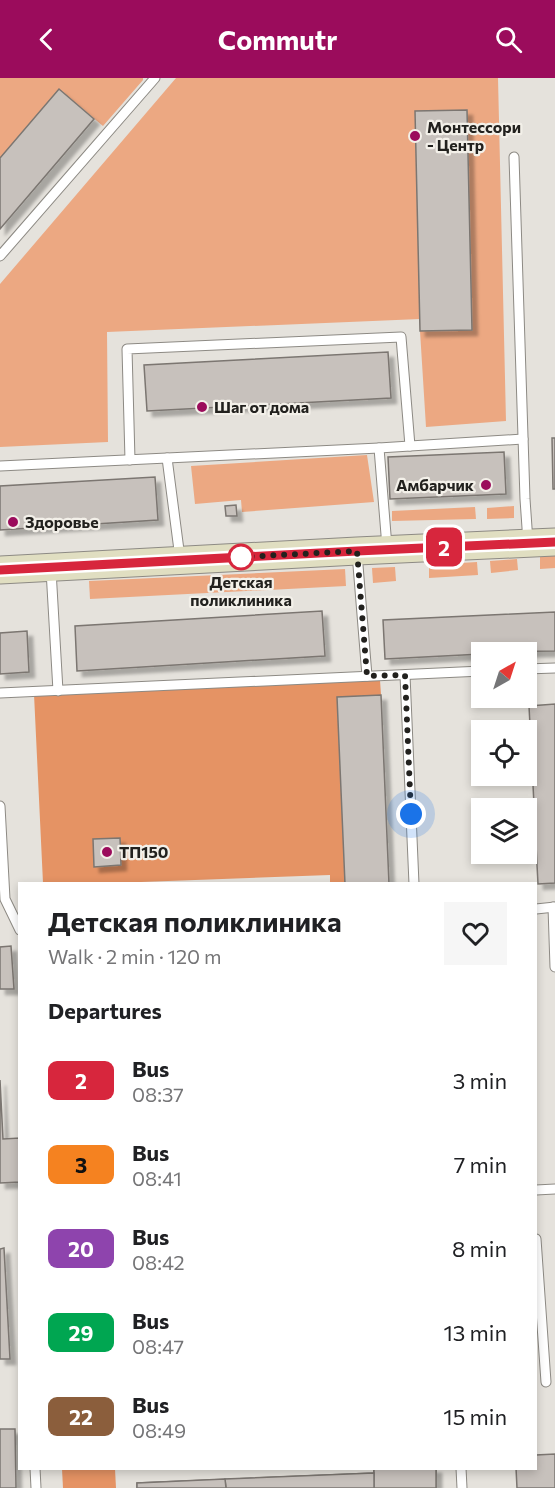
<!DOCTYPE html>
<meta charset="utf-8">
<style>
body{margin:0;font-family:Commissioner,sans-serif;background:#f6f6f6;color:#202124;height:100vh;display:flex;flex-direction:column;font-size:22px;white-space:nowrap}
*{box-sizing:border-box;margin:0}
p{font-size:20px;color:#757577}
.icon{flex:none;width:33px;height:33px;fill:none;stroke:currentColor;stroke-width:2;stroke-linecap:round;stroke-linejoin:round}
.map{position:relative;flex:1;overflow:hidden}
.drawer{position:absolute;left:18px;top:804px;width:519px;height:588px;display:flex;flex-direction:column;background:#fff;border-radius:0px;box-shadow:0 3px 9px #0003}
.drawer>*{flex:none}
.badge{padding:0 12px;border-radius:9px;font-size:21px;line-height:39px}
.needle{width:39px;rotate:39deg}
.buttons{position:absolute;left:471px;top:564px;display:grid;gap:12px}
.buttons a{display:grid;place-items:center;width:66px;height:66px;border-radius:0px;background:#fff;box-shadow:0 3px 9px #0003;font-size:30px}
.you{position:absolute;width:30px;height:30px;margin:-15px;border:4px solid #fff;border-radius:50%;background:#1a73e8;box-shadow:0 0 0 9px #1a73e833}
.map>.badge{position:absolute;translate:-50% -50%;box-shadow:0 0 0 3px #fff}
h2{padding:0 30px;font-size:22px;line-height:54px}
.round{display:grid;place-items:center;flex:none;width:63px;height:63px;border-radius:0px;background:#f6f6f6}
.overview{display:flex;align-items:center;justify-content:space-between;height:102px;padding:0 30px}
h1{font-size:28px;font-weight:700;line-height:45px}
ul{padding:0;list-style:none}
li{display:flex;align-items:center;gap:18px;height:84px;padding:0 30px}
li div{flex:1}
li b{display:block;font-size:22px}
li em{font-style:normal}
li .badge{min-width:66px;font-weight:700;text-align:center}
header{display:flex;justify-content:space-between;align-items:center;height:78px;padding:0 30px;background:#9b0c5c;color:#fff;font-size:27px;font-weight:700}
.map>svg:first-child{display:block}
.green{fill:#eca882}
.forest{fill:#e59364}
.building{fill:#c7c1bc;stroke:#7b7671;stroke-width:1.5;filter:url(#shadow)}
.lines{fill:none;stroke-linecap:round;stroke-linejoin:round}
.lane-casing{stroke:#8d8a84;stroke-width:11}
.secondary-casing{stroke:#8d8a84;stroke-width:29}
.lane{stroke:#fff;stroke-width:9}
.secondary{stroke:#e0dec1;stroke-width:27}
.line-casing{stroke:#fff;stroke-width:14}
.line{stroke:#d7263d;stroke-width:9}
.walk{stroke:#22211e;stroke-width:6;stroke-dasharray:0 10.8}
.poi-dot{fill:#9b0c5c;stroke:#f3f0e9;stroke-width:2}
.stop-dot{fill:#fff;stroke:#d7263d;stroke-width:3}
.labels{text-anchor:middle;stroke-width:4.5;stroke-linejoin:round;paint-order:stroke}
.poi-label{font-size:16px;font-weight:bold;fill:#22211e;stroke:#f3f0e9;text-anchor:start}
.stop-label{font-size:16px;font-weight:bold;fill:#22211e;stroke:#f3f0e9}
</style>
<header><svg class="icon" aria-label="back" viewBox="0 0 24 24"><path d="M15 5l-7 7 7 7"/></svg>Commutr<svg class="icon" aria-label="search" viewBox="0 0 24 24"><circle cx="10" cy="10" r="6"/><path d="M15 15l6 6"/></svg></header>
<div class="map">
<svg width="555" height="1410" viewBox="0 0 555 1410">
<defs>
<filter id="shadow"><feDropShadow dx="5.5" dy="5.5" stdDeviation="1.5" flood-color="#0004"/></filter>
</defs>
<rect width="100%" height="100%" fill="#e5e2dc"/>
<g class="green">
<polygon points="0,0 143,0 143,2 103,48 59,11 0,80"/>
<polygon points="176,0 498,0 506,343 426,349 420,253 472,251 467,32 415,33 420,241 107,254 108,364 0,369 0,206"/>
<polygon points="367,377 374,424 242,434 241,422 195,426 191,388"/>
<polygon points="514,428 514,440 487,441 487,430"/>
<polygon points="475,429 476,441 392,443 392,433"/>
<polygon points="555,475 555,490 540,491 540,476"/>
<polygon points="517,481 518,492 491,495 490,483"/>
<polygon points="477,484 478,497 429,500 429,487"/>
<polygon points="395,489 396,503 373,505 372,490"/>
<polygon points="345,491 346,508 90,521 89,503"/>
</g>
<g class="forest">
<polygon points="380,602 381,617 337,620 345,805 330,805 330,797 114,805 43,805 34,616"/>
<polygon points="62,1391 115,1391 116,1410 63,1410"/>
</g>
<g class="building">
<polygon points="59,11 94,41 0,151 0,80"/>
<polygon points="467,32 472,252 420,253 415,33"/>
<polygon points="388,274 391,320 147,333 144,287"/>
<polygon points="552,360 555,360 555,411 553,411"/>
<polygon points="504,374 506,416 390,421 388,379"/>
<polygon points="155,399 158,442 0,452 0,408"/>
<polygon points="236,427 237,438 226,438 225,428"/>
<polygon points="322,533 325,578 77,593 75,548"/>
<polygon points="555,534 555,573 482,574 482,576 385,581 383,542"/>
<polygon points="27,553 29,594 0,596 0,555"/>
<polygon points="381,617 389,806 345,806 337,619"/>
<polygon points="555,626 555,805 538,806 529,628"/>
<polygon points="120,760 121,787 94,789 93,761"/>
<polygon points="11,868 14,911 0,911 0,869"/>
<polygon points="0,1002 3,1061 20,1060 20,1104 0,1105"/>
<polygon points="4,1170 10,1281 0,1281 0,1171"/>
<polygon points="0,1351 15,1351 16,1410 0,1410"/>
<polygon points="555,1376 555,1410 517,1410 516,1390 536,1390 536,1377"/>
<polygon points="374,1390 436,1390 436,1410 137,1410 137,1405 374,1395"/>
<rect x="374" y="1390" width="62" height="20"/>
<polygon points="374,1395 374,1410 226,1410 225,1401"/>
<polygon points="225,1401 226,1410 137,1410 137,1405"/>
</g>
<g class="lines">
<defs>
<g id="lane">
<polyline points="514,79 525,421 528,464"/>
<polyline points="0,178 155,0"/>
<polyline points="167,380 379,370"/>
<polyline points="130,382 127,271 401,259 410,368 523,361"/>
<polyline points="0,388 167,380 180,480"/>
<polyline points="387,469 379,370 410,368"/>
<polyline points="357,475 367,598"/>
<polyline points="51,492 58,613"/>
<polyline points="526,591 555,590"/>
<polyline points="405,597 414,806"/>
<polyline points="0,615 482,593"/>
<polyline points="0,728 5,821 20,852"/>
<polyline points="553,829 555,889"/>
<polyline points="536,831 555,829"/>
<polyline points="536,1112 555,1111"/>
<polyline points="536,1161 546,1304"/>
<polyline points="35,1390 36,1410"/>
<polyline points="461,1390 462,1410"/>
</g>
<polyline id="secondary" points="0,492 357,473 555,464"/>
</defs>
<use href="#lane" class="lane-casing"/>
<use href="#secondary" class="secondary-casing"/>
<use href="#lane" class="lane"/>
<use href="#secondary" class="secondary"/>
</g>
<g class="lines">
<defs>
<polyline id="line" points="0,492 357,473 555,464"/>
</defs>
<use href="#line" class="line-casing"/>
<use href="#line" class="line"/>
<polyline class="walk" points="241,479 357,473 367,598 405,597 411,736"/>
</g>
<g class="poi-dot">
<circle cx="415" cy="58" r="6"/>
<circle cx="202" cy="329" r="6"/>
<circle cx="486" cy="407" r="6"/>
<circle cx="13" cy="444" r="6"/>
<circle cx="107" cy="774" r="6"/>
</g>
<circle class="stop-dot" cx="241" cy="479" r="12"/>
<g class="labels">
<g class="poi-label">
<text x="427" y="55">Монтессори<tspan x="427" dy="18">- Центр</tspan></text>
<text x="214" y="335">Шаг от дома</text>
<text x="474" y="413" text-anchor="end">Амбарчик</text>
<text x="25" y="450">Здоровье</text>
<text x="119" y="780">ТП150</text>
</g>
<g class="stop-label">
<text x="241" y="510">Детская<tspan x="241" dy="18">поликлиника</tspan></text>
</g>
</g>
</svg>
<div class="buttons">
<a><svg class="needle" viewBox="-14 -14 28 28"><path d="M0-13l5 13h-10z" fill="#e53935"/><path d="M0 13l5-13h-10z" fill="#757577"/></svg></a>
<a><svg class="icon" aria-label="locate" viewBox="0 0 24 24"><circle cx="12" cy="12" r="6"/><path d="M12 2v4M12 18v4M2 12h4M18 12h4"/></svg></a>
<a><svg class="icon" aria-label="layers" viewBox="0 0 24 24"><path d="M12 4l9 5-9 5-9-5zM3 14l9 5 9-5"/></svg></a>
</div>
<div class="you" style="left:411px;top:736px"></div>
<b class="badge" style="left:444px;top:469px;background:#d7263d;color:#fff">2</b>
<section class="drawer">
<div class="overview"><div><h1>Детская поликлиника</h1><p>Walk · 2 min · 120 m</p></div><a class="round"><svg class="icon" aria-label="heart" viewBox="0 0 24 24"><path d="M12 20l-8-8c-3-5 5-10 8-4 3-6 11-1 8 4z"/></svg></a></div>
<h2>Departures</h2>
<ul>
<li><span class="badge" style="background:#d7263d;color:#fff">2</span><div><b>Bus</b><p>08:37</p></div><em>3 min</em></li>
<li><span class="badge" style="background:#f58220;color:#111">3</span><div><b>Bus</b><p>08:41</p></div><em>7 min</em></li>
<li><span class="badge" style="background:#8e44ad;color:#fff">20</span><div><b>Bus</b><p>08:42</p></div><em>8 min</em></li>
<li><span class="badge" style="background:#00a651;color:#fff">29</span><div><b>Bus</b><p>08:47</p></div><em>13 min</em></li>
<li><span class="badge" style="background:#8b5e3c;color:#fff">22</span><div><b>Bus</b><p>08:49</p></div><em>15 min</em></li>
</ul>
</section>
</div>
